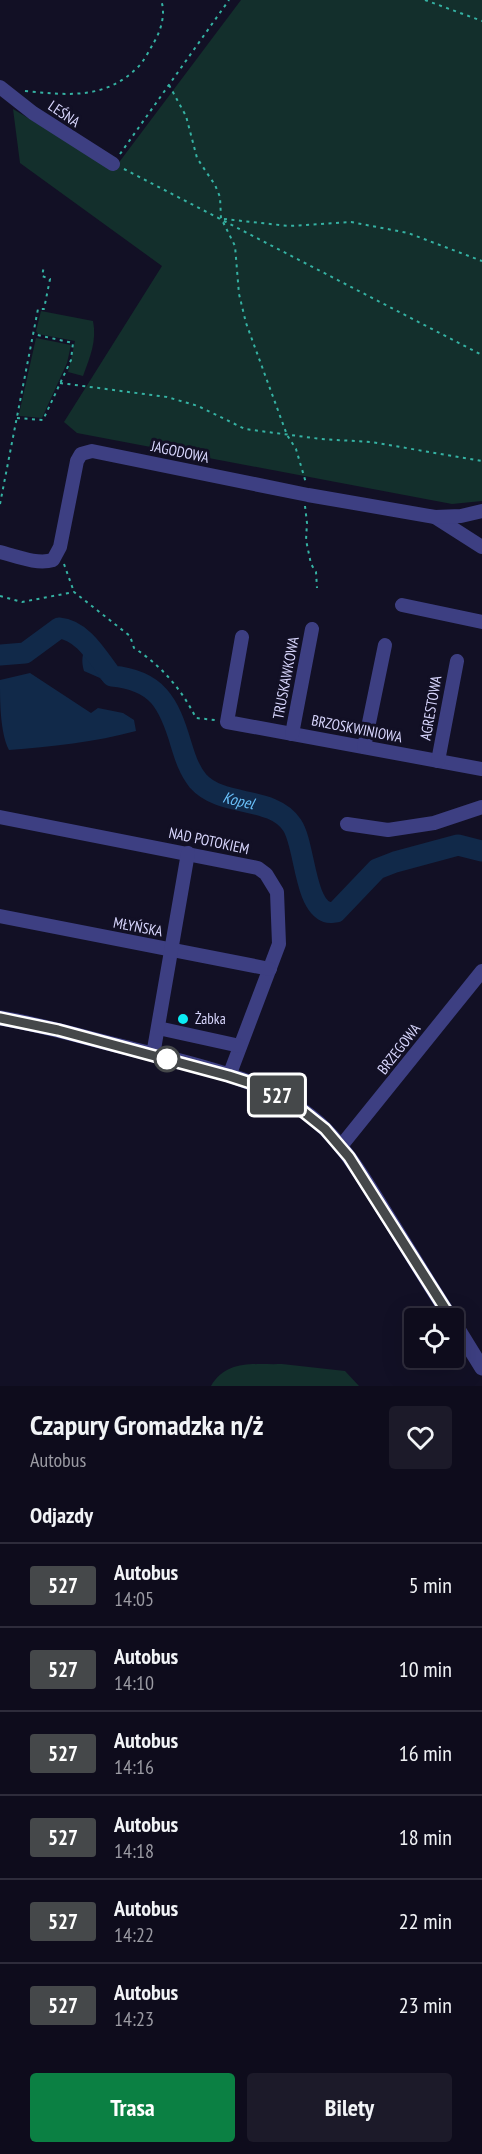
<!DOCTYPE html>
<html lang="pl">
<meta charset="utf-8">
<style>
body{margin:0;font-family:"PT Sans Narrow",sans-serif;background:#1c1a29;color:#f1f3f6;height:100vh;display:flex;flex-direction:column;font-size:22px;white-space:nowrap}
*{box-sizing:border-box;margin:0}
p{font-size:20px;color:#9b9ba3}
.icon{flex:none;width:33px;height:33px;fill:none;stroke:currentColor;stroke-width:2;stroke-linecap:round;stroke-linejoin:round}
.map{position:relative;height:1386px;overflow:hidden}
.panel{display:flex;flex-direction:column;background:#0e0c1c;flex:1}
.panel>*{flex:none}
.badge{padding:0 12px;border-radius:4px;font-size:21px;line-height:39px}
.fabs{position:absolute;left:404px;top:1308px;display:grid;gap:12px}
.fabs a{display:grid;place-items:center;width:60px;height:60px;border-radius:6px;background:#0e0c1c;box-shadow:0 6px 24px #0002,0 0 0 2px #2e2c3b;font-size:30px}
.map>.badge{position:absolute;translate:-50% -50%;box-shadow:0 0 0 3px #fff}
h2{padding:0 30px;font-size:22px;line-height:54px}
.round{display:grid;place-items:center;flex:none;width:63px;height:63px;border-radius:6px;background:#1c1a29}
.headline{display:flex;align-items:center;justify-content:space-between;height:102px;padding:0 30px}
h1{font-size:28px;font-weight:700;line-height:45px}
.button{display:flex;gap:12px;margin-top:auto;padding:12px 30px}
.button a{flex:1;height:69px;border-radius:6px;background:#0b8043;color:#fff;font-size:24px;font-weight:700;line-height:69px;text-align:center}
.button a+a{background:#1c1a29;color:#f1f3f6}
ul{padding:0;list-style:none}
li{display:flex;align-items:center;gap:18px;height:84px;padding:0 30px;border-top:2px solid #2e2c3b}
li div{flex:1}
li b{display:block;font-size:22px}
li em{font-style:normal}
li .badge{min-width:66px;font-weight:700;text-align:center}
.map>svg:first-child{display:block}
.green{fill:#132f2c}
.water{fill:#112949}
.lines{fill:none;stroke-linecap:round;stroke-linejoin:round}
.river{stroke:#112949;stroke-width:21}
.path{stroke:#35b2a3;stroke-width:2;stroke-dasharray:3 4.5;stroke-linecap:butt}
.minor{stroke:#3d3f82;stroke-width:14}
.tertiary{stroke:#3d3f82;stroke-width:15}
.line-casing{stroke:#fff;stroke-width:14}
.line{stroke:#45484a;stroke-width:9}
.poi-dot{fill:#0becf4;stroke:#121025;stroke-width:2}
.stop-dot{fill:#fff;stroke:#45484a;stroke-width:3}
.labels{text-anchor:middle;stroke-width:6;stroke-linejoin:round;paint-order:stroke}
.street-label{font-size:15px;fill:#d8d6fd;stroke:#121025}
.poi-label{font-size:15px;fill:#d8d6fd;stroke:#121025;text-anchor:start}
.water-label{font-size:16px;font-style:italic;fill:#69bff8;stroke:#121025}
</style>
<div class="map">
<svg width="482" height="1386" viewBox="0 0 482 1386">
<rect width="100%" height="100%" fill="#121025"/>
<g class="green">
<polygon points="241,0 482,0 482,501 452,504 77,433 64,422 162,266 20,163 13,109 114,169"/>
<path d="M41 311 93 321C97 341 90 357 83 376L68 372 75 341 38 334 36 331Z"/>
<polygon points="36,338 71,345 67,363 42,418 20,416 19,414"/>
<path d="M282 1364 345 1371 359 1386H211C227 1359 254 1365 282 1364Z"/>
</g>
<g class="water">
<path d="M95 643 102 648 119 672 105 683 100 678 84 671C81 661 82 654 87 644Z"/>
<path d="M30 673 91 713 98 708 123 713 134 720 136 731C96 742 50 747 9 750 0 732 0 701 0 680Z"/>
</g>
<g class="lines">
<path class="river" id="s1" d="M0 655 25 653 59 628C83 630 98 658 112 676 157 680 169 703 181 744 185 757 189 770 198 781 222 808 272 795 292 825 305 844 304 904 327 912 330 913 333 912 336 912L377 869 395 862 458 845 482 851"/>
<g class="path">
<polyline points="425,0 482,21"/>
<polyline points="169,85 186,116 197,158 215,185 220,197 221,218 235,246 239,294 246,323 287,435 296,449 306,483"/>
<path d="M25 91C68 95 105 100 138 67 144 61 149 51 153 44 161 31 166 14 161 0"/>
<polyline points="120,154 229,0"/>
<polyline points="124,169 482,355"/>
<polyline points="224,219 289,226 351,222 408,233 482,261"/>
<polyline points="60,383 167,397 198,406 245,429 321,439 371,442 482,461"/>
<polyline points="17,418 43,420 71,360 73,343 33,334"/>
<polyline points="0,504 38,309 44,309 50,279 42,276 44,266"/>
<polyline points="305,506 307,523 306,540 311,564 316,572 317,588"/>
<polyline points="64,564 74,592"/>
<path d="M0 596 22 602 74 592 130 636 134 648C161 665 182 690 196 718L215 720"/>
</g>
<g class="minor">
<polyline points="0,87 33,113 113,164"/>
<polyline points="435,517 482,547"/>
<path d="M0 552C16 556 37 565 53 560L60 547 77 461 81 454 92 451 308 495 435 517 461 516 482 511"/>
<polyline points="402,605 482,622"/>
<polyline points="242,637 227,722 482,769"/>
<polyline points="292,734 312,629"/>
<polyline points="364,747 385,645"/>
<polyline points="438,761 457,661"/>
<polyline points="0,817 258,868 266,874 277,892 279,944 229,1076"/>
<polyline points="347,824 388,830 434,823 482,807"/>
<polyline points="0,916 270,969"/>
<polyline points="158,1028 240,1046"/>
<polyline points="153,1055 188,853"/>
<polyline points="341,1146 482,971"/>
</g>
<g class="tertiary">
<path d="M0 1018C42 1025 83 1037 124 1047 192 1064 274 1079 325 1129 350 1154 367 1184 386 1214 408 1249 429 1284 451 1318"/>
<polyline points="453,1321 482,1368"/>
</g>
</g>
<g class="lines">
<defs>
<polyline id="line" points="0,1018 58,1030 229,1076 260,1086 295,1105 325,1129 349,1157 451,1318"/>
</defs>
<use href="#line" class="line-casing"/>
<use href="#line" class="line"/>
</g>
<circle class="poi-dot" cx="183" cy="1019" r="6"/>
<circle class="stop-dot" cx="167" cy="1059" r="12"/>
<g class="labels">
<g class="street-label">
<text transform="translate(64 114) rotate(34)" y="5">LEŚNA</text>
<text transform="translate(180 452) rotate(12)" y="5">JAGODOWA</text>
<text transform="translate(286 678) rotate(-79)" y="5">TRUSKAWKOWA</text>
<text transform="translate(431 708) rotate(-80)" y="5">AGRESTOWA</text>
<text transform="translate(357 729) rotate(11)" y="5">BRZOSKWINIOWA</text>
<text transform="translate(209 841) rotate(12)" y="5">NAD POTOKIEM</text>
<text transform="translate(138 927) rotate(11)" y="5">MŁYŃSKA</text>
<text transform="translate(399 1049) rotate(-52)" y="5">BRZEGOWA</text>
</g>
<g class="poi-label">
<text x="195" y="1024">Żabka</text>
</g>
<g class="water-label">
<text dy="6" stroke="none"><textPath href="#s1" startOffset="333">Kopel</textPath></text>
</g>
</g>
</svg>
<div class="fabs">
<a><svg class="icon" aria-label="locate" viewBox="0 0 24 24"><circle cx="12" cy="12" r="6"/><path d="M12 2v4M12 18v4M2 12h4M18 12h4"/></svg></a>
</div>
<b class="badge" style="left:277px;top:1095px;background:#45484a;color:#fff">527</b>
</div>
<section class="panel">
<div class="headline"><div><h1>Czapury Gromadzka n/ż</h1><p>Autobus</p></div><a class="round"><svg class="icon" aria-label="heart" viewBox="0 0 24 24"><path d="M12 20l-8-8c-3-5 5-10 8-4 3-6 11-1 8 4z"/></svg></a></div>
<h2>Odjazdy</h2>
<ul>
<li><span class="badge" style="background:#45484a;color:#fff">527</span><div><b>Autobus</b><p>14:05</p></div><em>5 min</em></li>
<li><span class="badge" style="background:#45484a;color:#fff">527</span><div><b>Autobus</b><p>14:10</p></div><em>10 min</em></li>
<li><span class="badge" style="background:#45484a;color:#fff">527</span><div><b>Autobus</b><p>14:16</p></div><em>16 min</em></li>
<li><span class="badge" style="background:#45484a;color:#fff">527</span><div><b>Autobus</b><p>14:18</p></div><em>18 min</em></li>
<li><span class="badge" style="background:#45484a;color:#fff">527</span><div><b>Autobus</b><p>14:22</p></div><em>22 min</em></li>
<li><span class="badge" style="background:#45484a;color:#fff">527</span><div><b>Autobus</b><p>14:23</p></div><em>23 min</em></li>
</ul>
<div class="button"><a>Trasa</a><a>Bilety</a></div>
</section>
